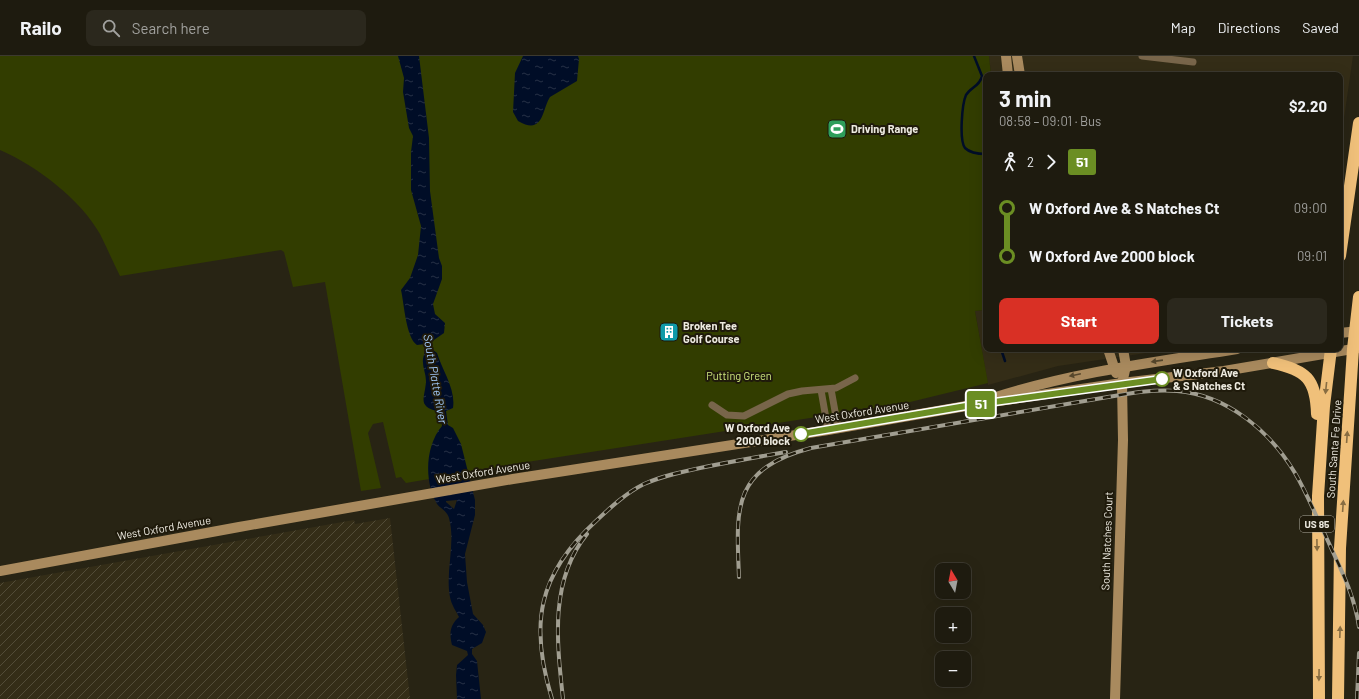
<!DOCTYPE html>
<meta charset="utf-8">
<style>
body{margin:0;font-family:Barlow,sans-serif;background:#2b281d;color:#f1f3f6;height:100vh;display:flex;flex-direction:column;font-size:15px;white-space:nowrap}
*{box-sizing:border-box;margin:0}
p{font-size:13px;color:#a1a19e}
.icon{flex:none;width:22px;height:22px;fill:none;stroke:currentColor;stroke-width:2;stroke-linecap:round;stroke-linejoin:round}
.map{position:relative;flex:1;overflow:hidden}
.drawer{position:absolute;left:983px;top:16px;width:360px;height:280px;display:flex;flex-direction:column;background:#1e1b0f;border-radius:8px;box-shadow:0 4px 16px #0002,0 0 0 1px #3c392f}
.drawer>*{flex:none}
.badge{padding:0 8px;border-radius:3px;font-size:14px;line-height:26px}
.needle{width:26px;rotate:350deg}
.tools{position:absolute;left:935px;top:507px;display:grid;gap:8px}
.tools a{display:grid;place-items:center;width:36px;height:36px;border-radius:8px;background:#1e1b0f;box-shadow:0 4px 16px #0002,0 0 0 1px #3c392f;font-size:20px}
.map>.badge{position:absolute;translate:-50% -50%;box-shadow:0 0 0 2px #fff}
.legs{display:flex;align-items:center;gap:6px;height:44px;padding:0 16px;font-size:13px}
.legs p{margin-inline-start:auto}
.summary{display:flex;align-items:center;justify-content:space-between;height:68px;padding:0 16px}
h1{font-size:22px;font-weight:700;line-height:30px}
.cta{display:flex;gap:8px;margin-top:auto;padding:8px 16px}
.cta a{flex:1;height:46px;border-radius:8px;background:#d93025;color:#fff;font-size:16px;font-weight:700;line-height:46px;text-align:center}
.cta a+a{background:#2b281d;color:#f1f3f6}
ul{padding:0 16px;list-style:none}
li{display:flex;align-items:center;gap:14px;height:48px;font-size:15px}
li i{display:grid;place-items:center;width:6px;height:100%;margin:0 5px;background:currentColor}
li i::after{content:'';width:10px;height:10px;margin:-5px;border:3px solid;border-radius:50%;background:#1e1b0f}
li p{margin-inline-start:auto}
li:first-child i{background:linear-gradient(#0000 50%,currentColor 0)}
li:last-child i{background:linear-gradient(currentColor 50%,#0000 0)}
header{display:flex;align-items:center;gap:24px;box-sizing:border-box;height:56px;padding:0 20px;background:#1e1b0f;border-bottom:1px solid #3c392f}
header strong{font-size:19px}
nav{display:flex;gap:22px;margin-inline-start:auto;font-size:14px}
.search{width:280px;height:36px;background:#2b281d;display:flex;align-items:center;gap:10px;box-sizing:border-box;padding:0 14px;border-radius:8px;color:#a1a19e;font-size:15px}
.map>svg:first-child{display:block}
.built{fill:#342d17}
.industrial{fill:url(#industrial-furrows)}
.green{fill:#323d00}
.water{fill:url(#water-ripples);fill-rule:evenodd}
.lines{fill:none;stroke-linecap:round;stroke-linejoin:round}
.stream{stroke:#000d27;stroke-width:2.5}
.street{stroke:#78654a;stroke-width:7}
.secondary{stroke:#a98a5e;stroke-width:10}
.highway{stroke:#f0c07a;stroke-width:12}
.rail-casing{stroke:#a19e91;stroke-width:4}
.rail{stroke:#1f1a0b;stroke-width:2.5;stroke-dasharray:8;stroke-linecap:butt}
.oneway{fill:#56472c}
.oneway2{fill:#886d42}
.line-1-casing{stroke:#fff;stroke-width:9}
.line-1{stroke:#6b8e23;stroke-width:6}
.stop-1-dot{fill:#fff;stroke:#6b8e23;stroke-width:2}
.labels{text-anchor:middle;stroke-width:4;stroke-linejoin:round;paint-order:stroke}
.shield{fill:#1f1a0b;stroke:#afaca0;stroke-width:1}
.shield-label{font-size:10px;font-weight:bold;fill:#edeae0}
.poi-label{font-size:11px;font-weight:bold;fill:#edeae0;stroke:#1f1a0b;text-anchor:start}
.stop-label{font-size:11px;font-weight:bold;fill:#edeae0;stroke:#1f1a0b;text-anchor:start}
.park-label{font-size:11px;fill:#cde67e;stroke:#1f1a0b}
.street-label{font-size:11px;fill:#edeae0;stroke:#1f1a0b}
.water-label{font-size:12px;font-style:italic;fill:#a1c9f9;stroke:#1f1a0b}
</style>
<header>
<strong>Railo</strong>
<div class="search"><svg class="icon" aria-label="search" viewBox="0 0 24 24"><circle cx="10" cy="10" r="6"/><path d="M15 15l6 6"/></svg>Search here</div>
<nav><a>Map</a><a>Directions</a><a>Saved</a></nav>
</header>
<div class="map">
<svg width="1359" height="643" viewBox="0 0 1359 643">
<defs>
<pattern id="industrial-furrows" width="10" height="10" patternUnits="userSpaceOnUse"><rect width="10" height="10" fill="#342d17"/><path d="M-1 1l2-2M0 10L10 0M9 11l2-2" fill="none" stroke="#524c38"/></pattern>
<pattern id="water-ripples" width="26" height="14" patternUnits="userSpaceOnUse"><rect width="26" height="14" fill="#000d27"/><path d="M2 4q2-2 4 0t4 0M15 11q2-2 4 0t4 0" fill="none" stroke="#263046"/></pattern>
</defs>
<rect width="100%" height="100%" fill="#282414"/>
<g class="built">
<polygon points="989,0 1353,0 1340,90 1340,19 991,19"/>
<polygon points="986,254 986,293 1173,293 1058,310 988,329 975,255"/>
</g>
<polygon class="industrial" points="390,462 410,643 0,643 0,527 354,464 355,468"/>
<path class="green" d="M0 0H989L991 19H986V254L975 255 988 327 906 347 527 406 406 427 401 421 396 422 383 366 373 368 368 377 381 432 361 435 325 226 293 231 284 196 281 194 120 220C113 206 107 192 100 178 80 143 37 110 0 94Z"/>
<g class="water">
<path d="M398 0H419L429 82 430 135 439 202 442 210V223L433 248 435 258 445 267 444 277 431 286 433 294 437 297C442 314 456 333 453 352L446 355 448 369 453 372 461 388 475 444V459L465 498 467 526 473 558 483 569 486 576 482 587 472 593V598L477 605 481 643H457L456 619 457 609 468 599 467 595 452 589C449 577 450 569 459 561 456 555 451 548 450 541 445 515 456 488 449 462 447 455 441 453 437 448 424 426 425 390 442 370L440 356C416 350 425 343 426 325 426 318 422 310 423 303 424 297 426 295 425 288L417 289C406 282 404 247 401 234L410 222 418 199 421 170 411 134V96L413 80 409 72 403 36 404 22ZM457 444 454 453 446 446V445Z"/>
<path d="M523 0H578L579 3 577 25 550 41C542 53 544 80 518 65L513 56 515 17Z"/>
</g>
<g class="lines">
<g class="stream">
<path d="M974 0 982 20C980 30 971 31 966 39 962 48 959 84 965 92 970 97 979 98 986 98"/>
<polyline points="1001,293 1005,305"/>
</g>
<g class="street">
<polyline points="1142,0 1193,6"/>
<polyline points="831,333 838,372"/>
<polyline points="821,334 828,374"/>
<polyline points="712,349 727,359 744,360 788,338 802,335 836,332 855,322"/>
</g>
<g class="secondary">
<polyline points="1006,0 1008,19"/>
<polyline points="1017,0 1020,19"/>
<polyline points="1340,277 1359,275"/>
<polyline points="1108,293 1116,317"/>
<path d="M996 341C1075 316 1156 306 1237 293"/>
<polyline points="0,515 239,471 513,423 828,374 972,349 1122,327 1224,315 1359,292"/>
<polyline points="1115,643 1123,384 1122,327 1126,310 1123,293"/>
</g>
<g class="highway">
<polyline points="1340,200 1359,67"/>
<path d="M1273 307C1306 314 1316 323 1317 358"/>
<polyline points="1319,643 1318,440 1324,350 1331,293"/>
<polyline points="1338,643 1340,492 1353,293 1359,241"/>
</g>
<defs>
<g id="rail">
<path d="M739 521C736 451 732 413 811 392L1108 341C1131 337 1154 333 1177 335 1227 339 1270 375 1295 417 1305 434 1313 453 1322 472 1336 504 1354 535 1359 571"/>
<path d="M552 643C529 568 538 518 596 465 611 451 626 437 644 428 662 420 681 416 700 412 729 406 757 401 786 396"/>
<path d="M563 643C557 587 549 525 587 478"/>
<polyline points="1357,643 1359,597"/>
</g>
</defs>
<use href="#rail" class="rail-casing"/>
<use href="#rail" class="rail"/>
</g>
<defs><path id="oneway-solid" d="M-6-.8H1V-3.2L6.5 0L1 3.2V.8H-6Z"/></defs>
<g class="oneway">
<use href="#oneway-solid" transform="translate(1157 305) rotate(172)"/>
<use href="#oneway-solid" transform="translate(1075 319) rotate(168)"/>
</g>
<g class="oneway2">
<use href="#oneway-solid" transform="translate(1326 332) rotate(96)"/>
<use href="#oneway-solid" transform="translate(1347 381) rotate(-86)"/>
<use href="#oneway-solid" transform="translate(1343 450) rotate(-86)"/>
<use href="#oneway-solid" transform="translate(1317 489) rotate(89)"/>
<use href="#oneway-solid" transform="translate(1340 576) rotate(-88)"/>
<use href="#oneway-solid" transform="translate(1319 619) rotate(91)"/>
</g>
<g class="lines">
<defs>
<polyline id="line-1" points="801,378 972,349 1162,323"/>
</defs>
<use href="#line-1" class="line-1-casing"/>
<use href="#line-1" class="line-1"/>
</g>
<defs>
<symbol id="stadium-square" viewBox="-11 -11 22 22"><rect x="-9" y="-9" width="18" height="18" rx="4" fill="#2e9e5b" stroke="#1f1a0b"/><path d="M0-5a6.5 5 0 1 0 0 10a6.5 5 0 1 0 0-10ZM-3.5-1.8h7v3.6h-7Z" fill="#fff"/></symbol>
<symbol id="building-square" viewBox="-11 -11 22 22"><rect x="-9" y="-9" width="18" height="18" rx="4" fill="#0f9aa8" stroke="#1f1a0b"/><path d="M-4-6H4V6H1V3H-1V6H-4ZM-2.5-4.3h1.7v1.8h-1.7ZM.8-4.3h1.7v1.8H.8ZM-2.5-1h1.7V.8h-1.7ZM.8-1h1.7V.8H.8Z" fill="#fff"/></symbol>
</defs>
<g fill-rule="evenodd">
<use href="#stadium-square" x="826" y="62" width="22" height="22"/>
<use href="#building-square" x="658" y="265" width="22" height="22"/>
</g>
<g class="stop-1-dot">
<circle cx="1162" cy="323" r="7"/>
<circle cx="801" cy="378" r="7"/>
</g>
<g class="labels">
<rect class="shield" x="1300" y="460" width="34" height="16" rx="3"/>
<g class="shield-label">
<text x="1317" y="472">US 85</text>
</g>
<g class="poi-label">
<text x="851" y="77">Driving Range</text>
<text x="683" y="274">Broken Tee<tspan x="683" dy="13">Golf Course</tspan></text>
</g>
<g class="stop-label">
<text x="1173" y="321">W Oxford Ave<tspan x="1173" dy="13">&amp; S Natches Ct</tspan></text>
<text x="790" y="376" text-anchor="end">W Oxford Ave<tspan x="790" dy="13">2000 block</tspan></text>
</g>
<g class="park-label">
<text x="739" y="324">Putting Green</text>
</g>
<g class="street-label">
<text transform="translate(862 356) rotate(-9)" y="4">West Oxford Avenue</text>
<text transform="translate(1334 393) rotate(-86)" y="4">South Santa Fe Drive</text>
<text transform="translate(483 416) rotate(-9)" y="4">West Oxford Avenue</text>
<text transform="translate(164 472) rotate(-10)" y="4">West Oxford Avenue</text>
<text transform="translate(1107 485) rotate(-88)" y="4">South Natches Court</text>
</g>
<g class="water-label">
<text transform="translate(435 323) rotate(80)" y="4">South Platte River</text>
</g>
</g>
</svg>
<div class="tools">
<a><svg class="needle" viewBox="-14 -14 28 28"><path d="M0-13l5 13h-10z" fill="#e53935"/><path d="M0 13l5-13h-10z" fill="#a1a19e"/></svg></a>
<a>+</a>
<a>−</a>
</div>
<b class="badge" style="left:981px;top:348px;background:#6b8e23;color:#fff">51</b>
<section class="drawer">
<div class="summary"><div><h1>3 min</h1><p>08:58 – 09:01 · Bus</p></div><b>$2.20</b></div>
<div class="legs"><svg class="icon" aria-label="walk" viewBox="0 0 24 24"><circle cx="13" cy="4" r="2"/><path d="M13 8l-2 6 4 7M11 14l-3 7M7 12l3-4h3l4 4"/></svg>2<svg class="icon" aria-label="forward" viewBox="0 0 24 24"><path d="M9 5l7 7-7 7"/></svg><b class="badge" style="background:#6b8e23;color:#fff">51</b></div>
<ul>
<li><i style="color:#6b8e23"></i><b>W Oxford Ave &amp; S Natches Ct</b><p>09:00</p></li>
<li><i style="color:#6b8e23"></i><b>W Oxford Ave 2000 block</b><p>09:01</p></li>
</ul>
<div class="cta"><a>Start</a><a>Tickets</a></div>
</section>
</div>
